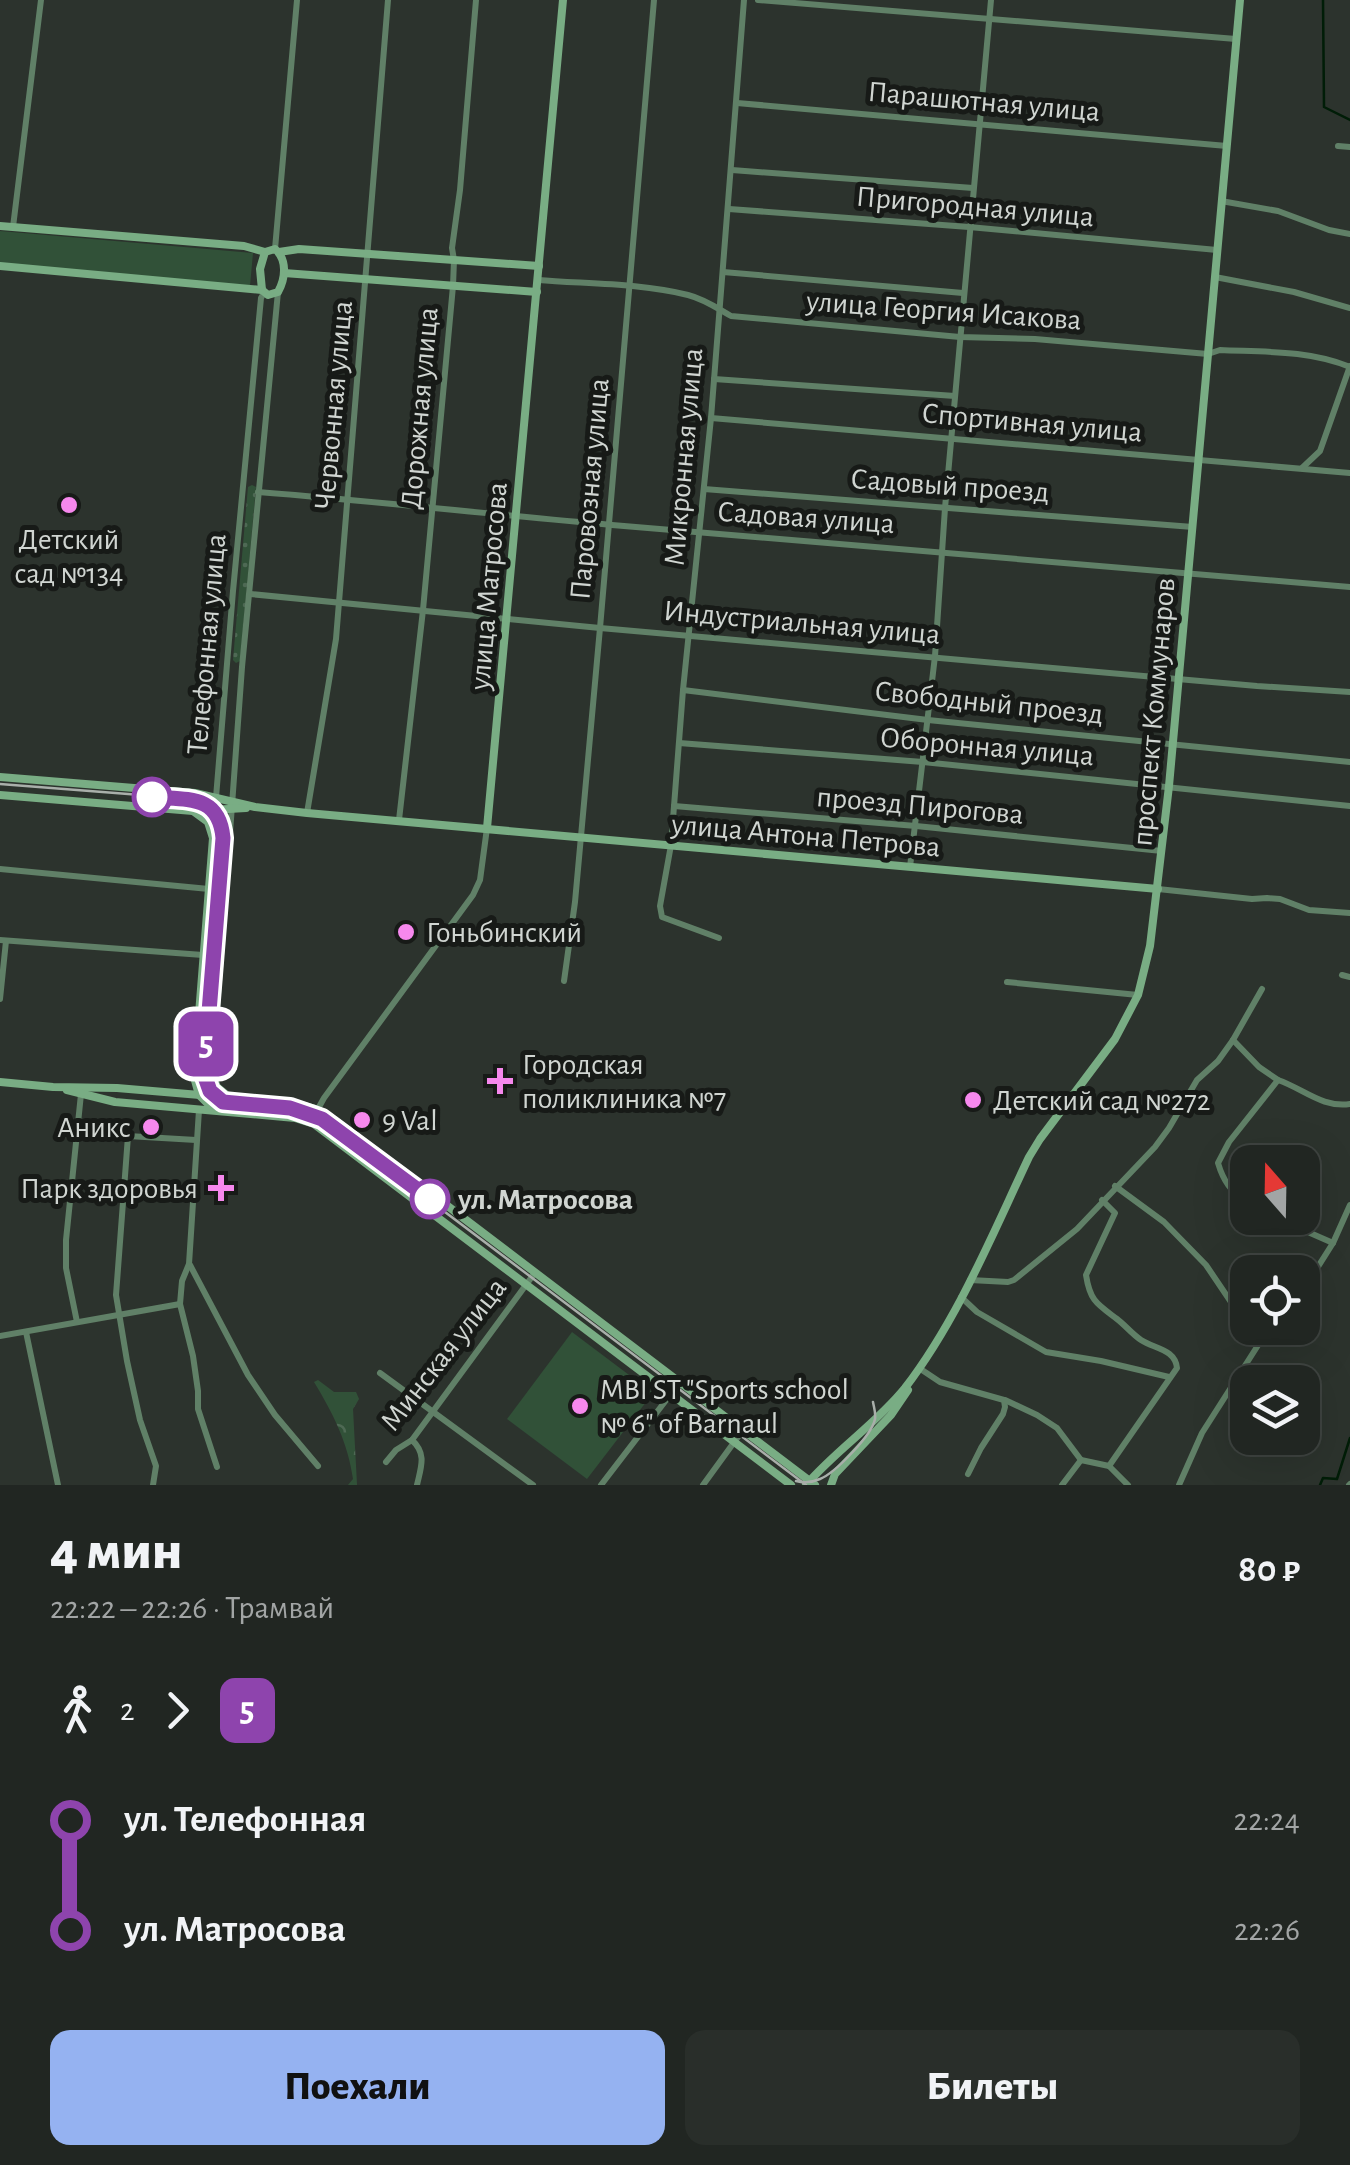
<!DOCTYPE html>
<html lang="ru">
<meta charset="utf-8">
<style>
body{margin:0;font-family:"Alegreya Sans",sans-serif;background:#292e2a;color:#f1f3f6;height:100vh;display:flex;flex-direction:column;font-size:38px;white-space:nowrap}
*{box-sizing:border-box;margin:0}
p{font-size:32px;color:#a2a5a5}
.icon{flex:none;width:55px;height:55px;fill:none;stroke:currentColor;stroke-width:2;stroke-linecap:round;stroke-linejoin:round}
.map{position:relative;height:1485px;overflow:hidden}
.details{display:flex;flex-direction:column;background:#212622;flex:1}
.details>*{flex:none}
.badge{padding:0 20px;border-radius:15px;font-size:35px;line-height:65px}
.needle{width:65px;rotate:340deg}
.controls{position:absolute;left:1230px;top:1145px;display:grid;gap:20px}
.controls a{display:grid;place-items:center;width:90px;height:90px;border-radius:20px;background:#212622;box-shadow:0 10px 40px #0002,0 0 0 2px #3e4340;font-size:50px}
.map>.badge{position:absolute;translate:-50% -50%;box-shadow:0 0 0 5px #fff}
.legs{display:flex;align-items:center;gap:15px;height:110px;padding:0 50px;font-size:32px}
.legs p{margin-inline-start:auto}
.head{display:flex;align-items:center;justify-content:space-between;height:170px;padding:0 50px}
h1{font-size:55px;font-weight:800;line-height:75px}
.button{display:flex;gap:20px;margin-top:auto;padding:20px 50px}
.button a{flex:1;height:115px;border-radius:20px;background:#95b2f1;color:#111;font-size:40px;font-weight:800;line-height:115px;text-align:center}
.button a+a{background:#292e2a;color:#f1f3f6}
ul{padding:0 50px;list-style:none}
li{display:flex;align-items:center;gap:35px;height:110px;font-size:38px}
li i{display:grid;place-items:center;width:15px;height:100%;margin:0 12px;background:currentColor}
li i::after{content:'';width:25px;height:25px;margin:-12px;border:8px solid;border-radius:50%;background:#212622}
li p{margin-inline-start:auto}
li:first-child i{background:linear-gradient(#0000 50%,currentColor 0)}
li:last-child i{background:linear-gradient(currentColor 50%,#0000 0)}
.map>svg:first-child{display:block}
.grass{fill:url(#grass-dots)}
.forest{fill:url(#forest-crowns)}
.green{fill:#315138}
.lines{fill:none;stroke-linecap:round;stroke-linejoin:round}
.stream{stroke:#001d07;stroke-width:2.5}
.street{stroke:#608067;stroke-width:6}
.secondary{stroke:#79ad84;stroke-width:8}
.tram{stroke:#a9afaa;stroke-width:2.5}
.line-1-casing{stroke:#fff;stroke-width:22}
.line-1{stroke:#8e44ad;stroke-width:15}
.poi-dot{fill:#f688ed;stroke:#171a17;stroke-width:4}
.stop-1-dot{fill:#fff;stroke:#8e44ad;stroke-width:5}
.labels{text-anchor:middle;stroke-width:10;stroke-linejoin:round;paint-order:stroke}
.street-label{font-size:30px;fill:#d0d5d1;stroke:#171a17}
.poi-label{font-size:30px;fill:#d0d5d1;stroke:#171a17;text-anchor:start}
.stop-label{font-size:30px;font-weight:bold;fill:#d0d5d1;stroke:#171a17;text-anchor:start}
</style>
<div class="map">
<svg width="1350" height="1485" viewBox="0 0 1350 1485">
<defs>
<pattern id="grass-dots" width="8" height="8" patternUnits="userSpaceOnUse" patternTransform="scale(2.5)"><rect width="8" height="8" fill="#315138"/><path d="M2 2h.1M6 6h.1" fill="none" stroke="#4e6954" stroke-width="1.8" stroke-linecap="round"/></pattern>
<pattern id="forest-crowns" width="20" height="18" patternUnits="userSpaceOnUse" patternTransform="scale(2.5)"><rect width="20" height="18" fill="#315138"/><path d="M2 6a3 3 0 1 1 6 0M12 15a3 3 0 1 1 6 0" fill="none" stroke="#4e6954"/></pattern>
</defs>
<rect width="100%" height="100%" fill="#2c332d"/>
<polygon class="grass" points="252,485 256,487 240,661 236,663 233,660 248,487"/>
<path class="forest" d="M318 1380 334 1392H356L359 1399 353 1409 357 1485H348L353 1479C348 1443 333 1413 314 1382Z"/>
<g class="green">
<polygon points="0,231 253,253 250,286 0,264"/>
<polygon points="572,1332 653,1393 587,1479 507,1419"/>
</g>
<g class="lines">
<g class="stream">
<polyline points="1323,0 1324,107 1350,120"/>
<polyline points="1320,1485 1323,1478 1337,1479 1350,1438"/>
</g>
<g class="street">
<polyline points="758,0 1236,39"/>
<polyline points="737,103 1227,146"/>
<polyline points="1338,146 1350,147"/>
<polyline points="732,170 973,188"/>
<polyline points="1221,201 1278,211 1329,230 1350,234"/>
<polyline points="729,209 969,227 1217,250"/>
<polyline points="13,227 41,0"/>
<polyline points="275,249 297,0"/>
<polyline points="723,272 963,293"/>
<polyline points="1215,277 1294,292 1350,308"/>
<path d="M538 280C587 284 640 283 688 295 704 299 717 308 731 316L960 337 1035 339 1208 354 1220 350C1263 352 1309 350 1350 367"/>
<polyline points="714,379 955,396"/>
<polyline points="711,418 1350,473"/>
<polyline points="1302,468 1320,451 1350,366"/>
<polyline points="704,489 1193,527"/>
<path d="M258 492C376 501 494 515 612 525 858 545 1104 565 1350 587"/>
<polyline points="250,594 600,628 1257,686 1350,692"/>
<polyline points="683,690 928,720 1350,762"/>
<polyline points="679,743 923,762 1350,806"/>
<polyline points="674,806 916,826 1162,851"/>
<polyline points="307,813 336,639 388,0"/>
<polyline points="399,820 423,610 453,286 454,260 452,248 460,190 476,0"/>
<polyline points="230,833 242,667 278,292"/>
<polyline points="213,834 233,591 261,298 264,293"/>
<polyline points="910,867 935,656 945,508 991,0"/>
<polyline points="0,869 209,889"/>
<polyline points="1158,889 1252,899 1267,898 1280,899 1309,910 1350,913"/>
<polyline points="719,938 662,917 660,906 671,845 683,690 711,418 744,0"/>
<polyline points="0,940 203,955"/>
<polyline points="1342,975 1350,977"/>
<polyline points="564,981 575,902 600,628 654,0"/>
<polyline points="1007,982 1138,995"/>
<polyline points="0,999 6,941"/>
<path d="M1233 1040 1259 1067 1278 1080 1229 1142 1218 1163C1223 1180 1231 1193 1248 1202"/>
<path d="M1278 1080C1304 1089 1322 1108 1350 1104"/>
<polyline points="199,1110 189,1264 182,1281 180,1304 193,1356 198,1391 198,1409 217,1467"/>
<polyline points="310,1123 324,1098 473,895 480,880 487,828"/>
<polyline points="1115,1186 1164,1222 1206,1265 1233,1305 1241,1323 1262,1339"/>
<path d="M1102 1200 1115 1213 1086 1275C1090 1301 1097 1304 1117 1319 1125 1325 1132 1334 1141 1340 1155 1349 1175 1349 1177 1368L1109 1466"/>
<polyline points="1276,1218 1333,1243"/>
<polyline points="190,1265 248,1375 275,1415 318,1466"/>
<polyline points="970,1280 1008,1282 1014,1280 1077,1229 1155,1147 1169,1128 1197,1080 1218,1061 1233,1040 1262,989"/>
<polyline points="1302,1292 1333,1243 1350,1205"/>
<polyline points="961,1297 977,1312 1046,1352 1101,1361 1169,1377"/>
<polyline points="77,1322 66,1268 66,1240 81,1094"/>
<polyline points="26,1332 58,1485"/>
<polyline points="0,1336 180,1304"/>
<polyline points="919,1368 940,1382 1004,1400 1005,1407 1003,1414 981,1448 968,1474"/>
<polyline points="380,1373 533,1485"/>
<polyline points="1005,1400 1037,1415 1057,1428 1081,1460 1109,1466 1128,1485"/>
<path d="M412 1440C427 1454 421 1467 417 1485"/>
<polyline points="386,1462 396,1450 412,1440 534,1274"/>
<polyline points="153,1485 156,1466 140,1420 127,1361 116,1295 128,1136 196,1140"/>
<polyline points="601,1485 680,1382"/>
<polyline points="703,1485 743,1430"/>
<polyline points="1062,1485 1081,1460"/>
<polyline points="1179,1485 1202,1433 1262,1339 1273,1328"/>
<polyline points="1349,1485 1350,1484"/>
</g>
<g class="secondary">
<polyline points="0,226 244,246 265,252"/>
<path d="M275 249C287 259 286 278 278 292L268 295 262 290 260 269 265 252Z"/>
<polyline points="279,252 299,249 539,266"/>
<polyline points="0,266 262,290"/>
<polyline points="284,273 537,292"/>
<polyline points="0,777 195,793 255,807 307,813 1158,889"/>
<polyline points="0,795 193,811 246,808"/>
<polyline points="209,799 222,814 229,839 211,1072 217,1087 228,1096"/>
<polyline points="193,811 208,822 213,838 194,1077 199,1095 213,1109"/>
<polyline points="487,828 563,0"/>
<polyline points="0,1082 53,1087 117,1088 294,1103 316,1109 337,1122 815,1485"/>
<polyline points="67,1090 115,1102 295,1118 314,1124 791,1485"/>
<path d="M806 1485C836 1450 876 1424 905 1388 958 1319 992 1235 1029 1157L1040 1139 1115 1039 1138 995 1150 946 1169 786 1240 0"/>
<polyline points="831,1485 835,1474 891,1415 908,1390"/>
</g>
<g class="tram">
<path d="M0 784 192 799C213 805 221 818 223 839L204 1074C206 1087 211 1096 223 1102L290 1108 322 1119 806 1485"/>
<path d="M796 1481C804 1483 811 1483 820 1479 835 1473 872 1435 875 1419 876 1413 874 1408 873 1402"/>
</g>
</g>
<g class="lines">
<defs>
<path id="line-1" d="M152 797C187 800 219 794 223 838L204 1074 210 1091 223 1102 290 1108 322 1119 430 1199"/>
</defs>
<use href="#line-1" class="line-1-casing"/>
<use href="#line-1" class="line-1"/>
</g>
<g class="poi-dot">
<circle cx="69" cy="505" r="10"/>
<circle cx="406" cy="932" r="10"/>
<path d="M495 1066h10v10h10v10h-10v10h-10v-10h-10v-10h10z"/>
<circle cx="973" cy="1100" r="10"/>
<circle cx="362" cy="1120" r="10"/>
<circle cx="151" cy="1127" r="10"/>
<path d="M216 1173h10v10h10v10h-10v10h-10v-10h-10v-10h10z"/>
<circle cx="580" cy="1406" r="10"/>
</g>
<g class="stop-1-dot">
<circle cx="152" cy="797" r="18"/>
<circle cx="430" cy="1199" r="18"/>
</g>
<g class="labels">
<g class="street-label">
<text transform="translate(984 101) rotate(5)" y="10">Парашютная улица</text>
<text transform="translate(975 206) rotate(5)" y="10">Пригородная улица</text>
<text transform="translate(944 310) rotate(4)" y="10">улица Георгия Исакова</text>
<text transform="translate(333 405) rotate(-85)" y="10">Червонная улица</text>
<text transform="translate(419 408) rotate(-85)" y="10">Дорожная улица</text>
<text transform="translate(1032 422) rotate(5)" y="10">Спортивная улица</text>
<text transform="translate(683 457) rotate(-85)" y="10">Микронная улица</text>
<text transform="translate(950 485) rotate(4)" y="10">Садовый проезд</text>
<text transform="translate(589 489) rotate(-85)" y="10">Паровозная улица</text>
<text transform="translate(806 517) rotate(4)" y="10">Садовая улица</text>
<text transform="translate(488 586) rotate(-85)" y="10">улица Матросова</text>
<text transform="translate(802 622) rotate(5)" y="10">Индустриальная улица</text>
<text transform="translate(206 644) rotate(-85)" y="10">Телефонная улица</text>
<text transform="translate(989 702) rotate(6)" y="10">Свободный проезд</text>
<text transform="translate(1153 712) rotate(-85)" y="10">проспект Коммунаров</text>
<text transform="translate(987 746) rotate(5)" y="10">Оборонная улица</text>
<text transform="translate(920 805) rotate(5)" y="10">проезд Пирогова</text>
<text transform="translate(806 835) rotate(5)" y="10">улица Антона Петрова</text>
<text transform="translate(443 1354) rotate(-52)" y="10">Минская улица</text>
</g>
<g class="poi-label">
<text x="69" y="549" text-anchor="middle">Детский<tspan x="69" dy="34">сад №134</tspan></text>
<text x="426" y="942">Гоньбинский</text>
<text x="522" y="1074">Городская<tspan x="522" dy="34">поликлиника №7</tspan></text>
<text x="993" y="1110">Детский сад №272</text>
<text x="382" y="1130">9 Val</text>
<text x="131" y="1137" text-anchor="end">Аникс</text>
<text x="198" y="1198" text-anchor="end">Парк здоровья</text>
<text x="600" y="1399">MBI ST "Sports school<tspan x="600" dy="34">№ 6" of Barnaul</tspan></text>
</g>
<g class="stop-label">
<text x="458" y="1209">ул. Матросова</text>
</g>
</g>
</svg>
<div class="controls">
<a><svg class="needle" viewBox="-14 -14 28 28"><path d="M0-13l5 13h-10z" fill="#e53935"/><path d="M0 13l5-13h-10z" fill="#a2a5a5"/></svg></a>
<a><svg class="icon" aria-label="locate" viewBox="0 0 24 24"><circle cx="12" cy="12" r="6"/><path d="M12 2v4M12 18v4M2 12h4M18 12h4"/></svg></a>
<a><svg class="icon" aria-label="layers" viewBox="0 0 24 24"><path d="M12 4l9 5-9 5-9-5zM3 14l9 5 9-5"/></svg></a>
</div>
<b class="badge" style="left:206px;top:1044px;background:#8e44ad;color:#fff">5</b>
</div>
<section class="details">
<div class="head"><div><h1>4 мин</h1><p>22:22 – 22:26 · Трамвай</p></div><b>80 ₽</b></div>
<div class="legs"><svg class="icon" aria-label="walk" viewBox="0 0 24 24"><circle cx="13" cy="4" r="2"/><path d="M13 8l-2 6 4 7M11 14l-3 7M7 12l3-4h3l4 4"/></svg>2<svg class="icon" aria-label="forward" viewBox="0 0 24 24"><path d="M9 5l7 7-7 7"/></svg><b class="badge" style="background:#8e44ad;color:#fff">5</b></div>
<ul>
<li><i style="color:#8e44ad"></i><b>ул. Телефонная</b><p>22:24</p></li>
<li><i style="color:#8e44ad"></i><b>ул. Матросова</b><p>22:26</p></li>
</ul>
<div class="button"><a>Поехали</a><a>Билеты</a></div>
</section>
